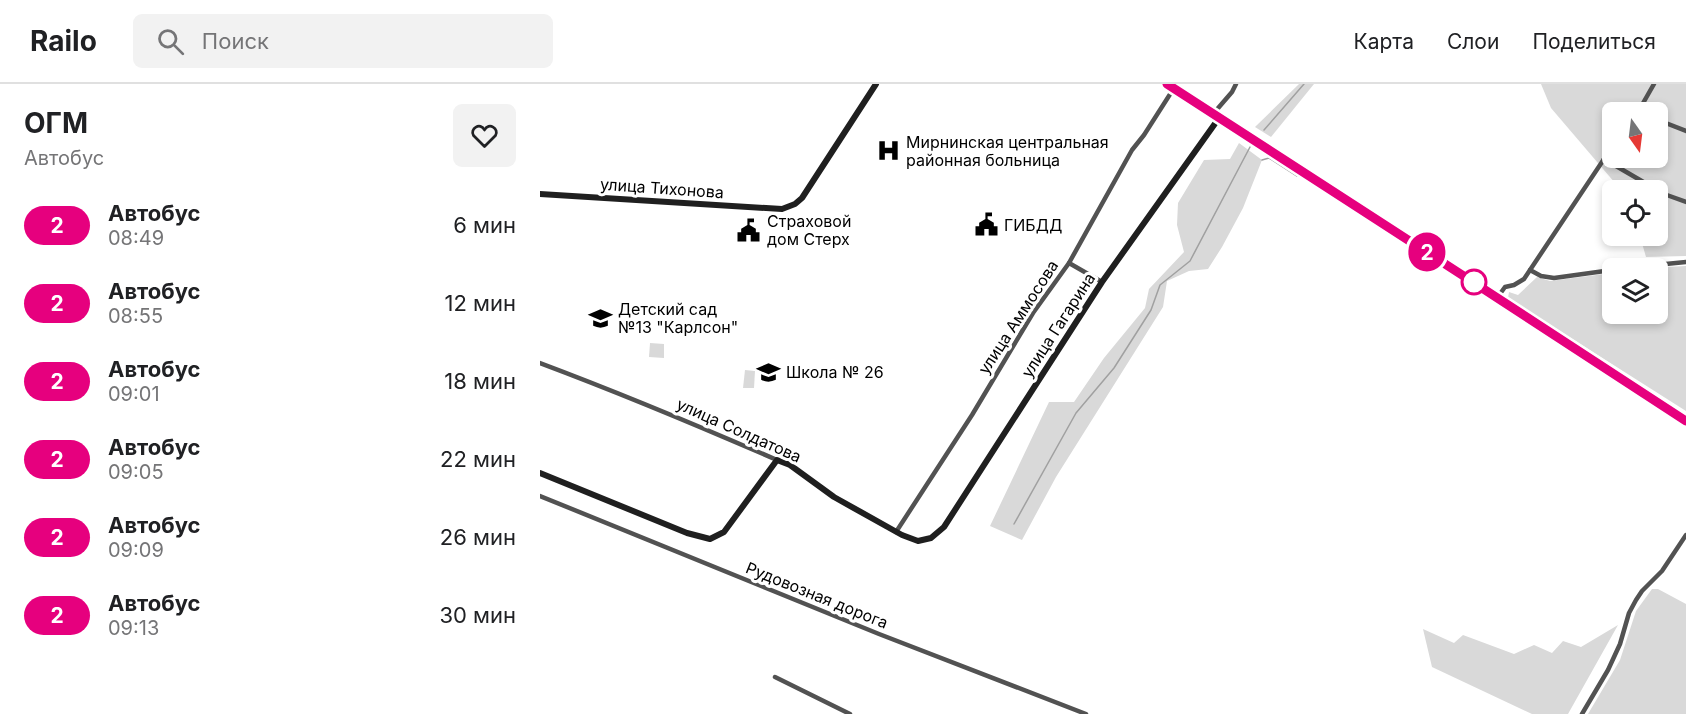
<!DOCTYPE html>
<html lang="ru">
<meta charset="utf-8">
<style>
body{margin:0;font-family:Inter,sans-serif;background:#f2f2f2;color:#202124;height:100vh;display:flex;flex-direction:column;font-size:22px;white-space:nowrap}
*{box-sizing:border-box;margin:0}
p{font-size:20px;color:#757577}
.icon{flex:none;width:33px;height:33px;fill:none;stroke:currentColor;stroke-width:2;stroke-linecap:round;stroke-linejoin:round}
.map{position:relative;flex:1;overflow:hidden}
.drawer{display:flex;flex-direction:column;background:#fff;width:540px}
.drawer>*{flex:none}
.badge{padding:0 12px;border-radius:20px;font-size:21px;line-height:39px}
.needle{width:39px;rotate:166deg}
.controls{position:absolute;left:1062px;top:18px;display:grid;gap:12px}
.controls a{display:grid;place-items:center;width:66px;height:66px;border-radius:9px;background:#fff;box-shadow:0 3px 9px #0003;font-size:30px}
.map>.badge{position:absolute;translate:-50% -50%;box-shadow:0 0 0 3px #fff}
.round{display:grid;place-items:center;flex:none;width:63px;height:63px;border-radius:9px;background:#f2f2f2}
.overview{display:flex;align-items:center;justify-content:space-between;height:102px;padding:0 24px}
h1{font-size:28px;font-weight:700;line-height:45px}
ul{padding:0;list-style:none}
li{display:flex;align-items:center;gap:18px;height:78px;padding:0 24px}
li div{flex:1}
li b{display:block;font-size:22px}
li em{font-style:normal}
li .badge{min-width:66px;font-weight:700;text-align:center}
header{display:flex;align-items:center;gap:36px;box-sizing:border-box;height:84px;padding:0 30px;background:#fff;border-bottom:2px solid #e0e0e0}
header strong{font-size:28px}
nav{display:flex;gap:33px;margin-inline-start:auto;font-size:21px}
.search{width:420px;height:54px;background:#f2f2f2;display:flex;align-items:center;gap:15px;box-sizing:border-box;padding:0 21px;border-radius:9px;color:#757577;font-size:22px}
main{display:flex;flex:1;min-height:0}
.map>svg:first-child{display:block}
.green{fill:#d9d9d9;fill-rule:evenodd}
.lines{fill:none;stroke-linecap:round;stroke-linejoin:round}
.stream{stroke:#a0a0a0;stroke-width:1.5}
.street{stroke:#525252;stroke-width:4.5}
.secondary{stroke:#1f1f1f;stroke-width:6}
.line-casing{stroke:#fff;stroke-width:14}
.line{stroke:#e6007e;stroke-width:9}
.stop-dot{fill:#fff;stroke:#e6007e;stroke-width:3}
.labels{text-anchor:middle;stroke-width:6;stroke-linejoin:round;paint-order:stroke}
.poi-label{font-size:16px;fill:#000;stroke:#fff;text-anchor:start}
.street-label{font-size:16px;fill:#000;stroke:#fff}
</style>
<header>
<strong>Railo</strong>
<div class="search"><svg class="icon" aria-label="search" viewBox="0 0 24 24"><circle cx="10" cy="10" r="6"/><path d="M15 15l6 6"/></svg>Поиск</div>
<nav><a>Карта</a><a>Слои</a><a>Поделиться</a></nav>
</header>
<main>
<section class="drawer">
<div class="overview"><div><h1>ОГМ</h1><p>Автобус</p></div><a class="round"><svg class="icon" aria-label="heart" viewBox="0 0 24 24"><path d="M12 20l-8-8c-3-5 5-10 8-4 3-6 11-1 8 4z"/></svg></a></div>
<ul>
<li><span class="badge" style="background:#e6007e;color:#fff">2</span><div><b>Автобус</b><p>08:49</p></div><em>6 мин</em></li>
<li><span class="badge" style="background:#e6007e;color:#fff">2</span><div><b>Автобус</b><p>08:55</p></div><em>12 мин</em></li>
<li><span class="badge" style="background:#e6007e;color:#fff">2</span><div><b>Автобус</b><p>09:01</p></div><em>18 мин</em></li>
<li><span class="badge" style="background:#e6007e;color:#fff">2</span><div><b>Автобус</b><p>09:05</p></div><em>22 мин</em></li>
<li><span class="badge" style="background:#e6007e;color:#fff">2</span><div><b>Автобус</b><p>09:09</p></div><em>26 мин</em></li>
<li><span class="badge" style="background:#e6007e;color:#fff">2</span><div><b>Автобус</b><p>09:13</p></div><em>30 мин</em></li>
</ul>
</section>
<div class="map">
<svg width="1146" height="630" viewBox="0 0 1146 630">
<rect width="100%" height="100%" fill="#fff"/>
<g class="green">
<polygon points="759,0 774,0 731,53 715,43"/>
<path d="M1001 0H1146V172L1106 173 1100 152H1118V106H1081L1011 24ZM1072 28H1118V74H1072Z"/>
<polygon points="699,59 722,76 703,124 682,163 668,185 649,187 627,197 623,223 516,393 482,456 450,442 509,318 534,318 564,274 605,224 609,205 644,168 637,141 638,119 664,76 690,75"/>
<polygon points="1146,182 1146,327 968,214 969,208 978,211 997,193 1010,197 1072,189 1072,230 1118,230 1118,184 1105,184"/>
<polygon points="110,259 124,260 124,274 109,273"/>
<polygon points="205,286 215,287 214,304 203,304"/>
<polygon points="1112,505 1118,505 1146,520 1146,630 1048,630 1080,576 1096,527"/>
<polygon points="1078,541 1028,630 992,630 892,583 883,545 914,559 923,551 974,570 994,561 1012,569 1023,557 1041,563"/>
</g>
<g class="lines">
<g class="stream">
<polyline points="724,46 764,0"/>
<polyline points="722,76 729,74 757,92"/>
<polyline points="474,440 536,329 574,284 611,226 620,201 650,177 710,63"/>
</g>
<g class="street">
<polyline points="1098,28 1114,0"/>
<polyline points="673,30 692,8 696,0"/>
<polyline points="1118,36 1146,47"/>
<polyline points="1064,75 1124,110 1146,118"/>
<polyline points="529,179 562,198"/>
<polyline points="1085,184 1146,178"/>
<polyline points="990,186 1001,192 1014,194 1072,186"/>
<polyline points="957,214 965,203 974,201 984,195 1072,63"/>
<path d="M0 279C80 309 159 342 237 376"/>
<polyline points="0,412 339,550 546,630"/>
<polyline points="356,448 432,331 493,229 529,179 592,66 604,51 634,4"/>
<polyline points="235,593 310,630"/>
<polyline points="1042,630 1068,586 1080,560 1089,529 1096,516 1102,507 1122,487 1146,451"/>
</g>
<g class="secondary">
<polyline points="627,0 1146,337"/>
<polyline points="0,110 242,125 255,120 262,114 336,0"/>
<polyline points="0,389 147,449 170,455 184,448 237,376 250,381 294,413 362,451 378,457 391,454 404,443 562,198 679,34"/>
</g>
</g>
<g class="lines">
<defs>
<polyline id="line" points="627,0 919,189 1146,337"/>
</defs>
<use href="#line" class="line-casing"/>
<use href="#line" class="line"/>
</g>
<defs>
<symbol id="hospital-bare" viewBox="-9 -9 18 18"><path d="M-5-5h3v3.5h4V-5h3V5h-3V1.5h-4V5h-3Z" fill="#000" stroke="#fff" stroke-width="2.5" paint-order="stroke"/></symbol>
<symbol id="civic-bare" viewBox="-9 -9 18 18"><path d="M-.6-6.5H3V-4.5H.6V-3L4-1V1h2V6H-6V1h2V-1L-.6-3ZM-1.2 2.5V6h2.4V2.5Z" fill="#000" stroke="#fff" stroke-width="2.5" paint-order="stroke"/></symbol>
<symbol id="school-bare" viewBox="-9 -9 18 18"><path d="M0-5L7-2L0 1L-7-2ZM-4 1L0 2.5L4 1V4Q0 6-4 4Z" fill="#000" stroke="#fff" stroke-width="2.5" paint-order="stroke"/></symbol>
</defs>
<g fill-rule="evenodd">
<use href="#hospital-bare" x="332" y="50" width="33" height="33"/>
<use href="#civic-bare" x="430" y="124" width="33" height="33"/>
<use href="#civic-bare" x="192" y="130" width="33" height="33"/>
<use href="#school-bare" x="44" y="218" width="33" height="33"/>
<use href="#school-bare" x="212" y="272" width="33" height="33"/>
</g>
<circle class="stop-dot" cx="934" cy="198" r="12"/>
<g class="labels">
<g class="poi-label">
<text x="366" y="64">Мирнинская центральная<tspan x="366" dy="18">районная больница</tspan></text>
<text x="227" y="143">Страховой<tspan x="227" dy="18">дом Стерх</tspan></text>
<text x="464" y="147">ГИБДД</text>
<text x="78" y="231">Детский сад<tspan x="78" dy="18">№13 "Карлсон"</tspan></text>
<text x="246" y="294">Школа № 26</text>
</g>
<g class="street-label">
<text transform="translate(122 104) rotate(4)" y="6">улица Тихонова</text>
<text transform="translate(478 233) rotate(-57)" y="6">улица Аммосова</text>
<text transform="translate(518 241) rotate(-57)" y="6">улица Гагарина</text>
<text transform="translate(199 346) rotate(24)" y="6">улица Солдатова</text>
<text transform="translate(277 511) rotate(22)" y="6">Рудовозная дорога</text>
</g>
</g>
</svg>
<div class="controls">
<a><svg class="needle" viewBox="-14 -14 28 28"><path d="M0-13l5 13h-10z" fill="#e53935"/><path d="M0 13l5-13h-10z" fill="#757577"/></svg></a>
<a><svg class="icon" aria-label="locate" viewBox="0 0 24 24"><circle cx="12" cy="12" r="6"/><path d="M12 2v4M12 18v4M2 12h4M18 12h4"/></svg></a>
<a><svg class="icon" aria-label="layers" viewBox="0 0 24 24"><path d="M12 4l9 5-9 5-9-5zM3 14l9 5 9-5"/></svg></a>
</div>
<b class="badge" style="left:887px;top:168px;background:#e6007e;color:#fff">2</b>
</div>
</main>
